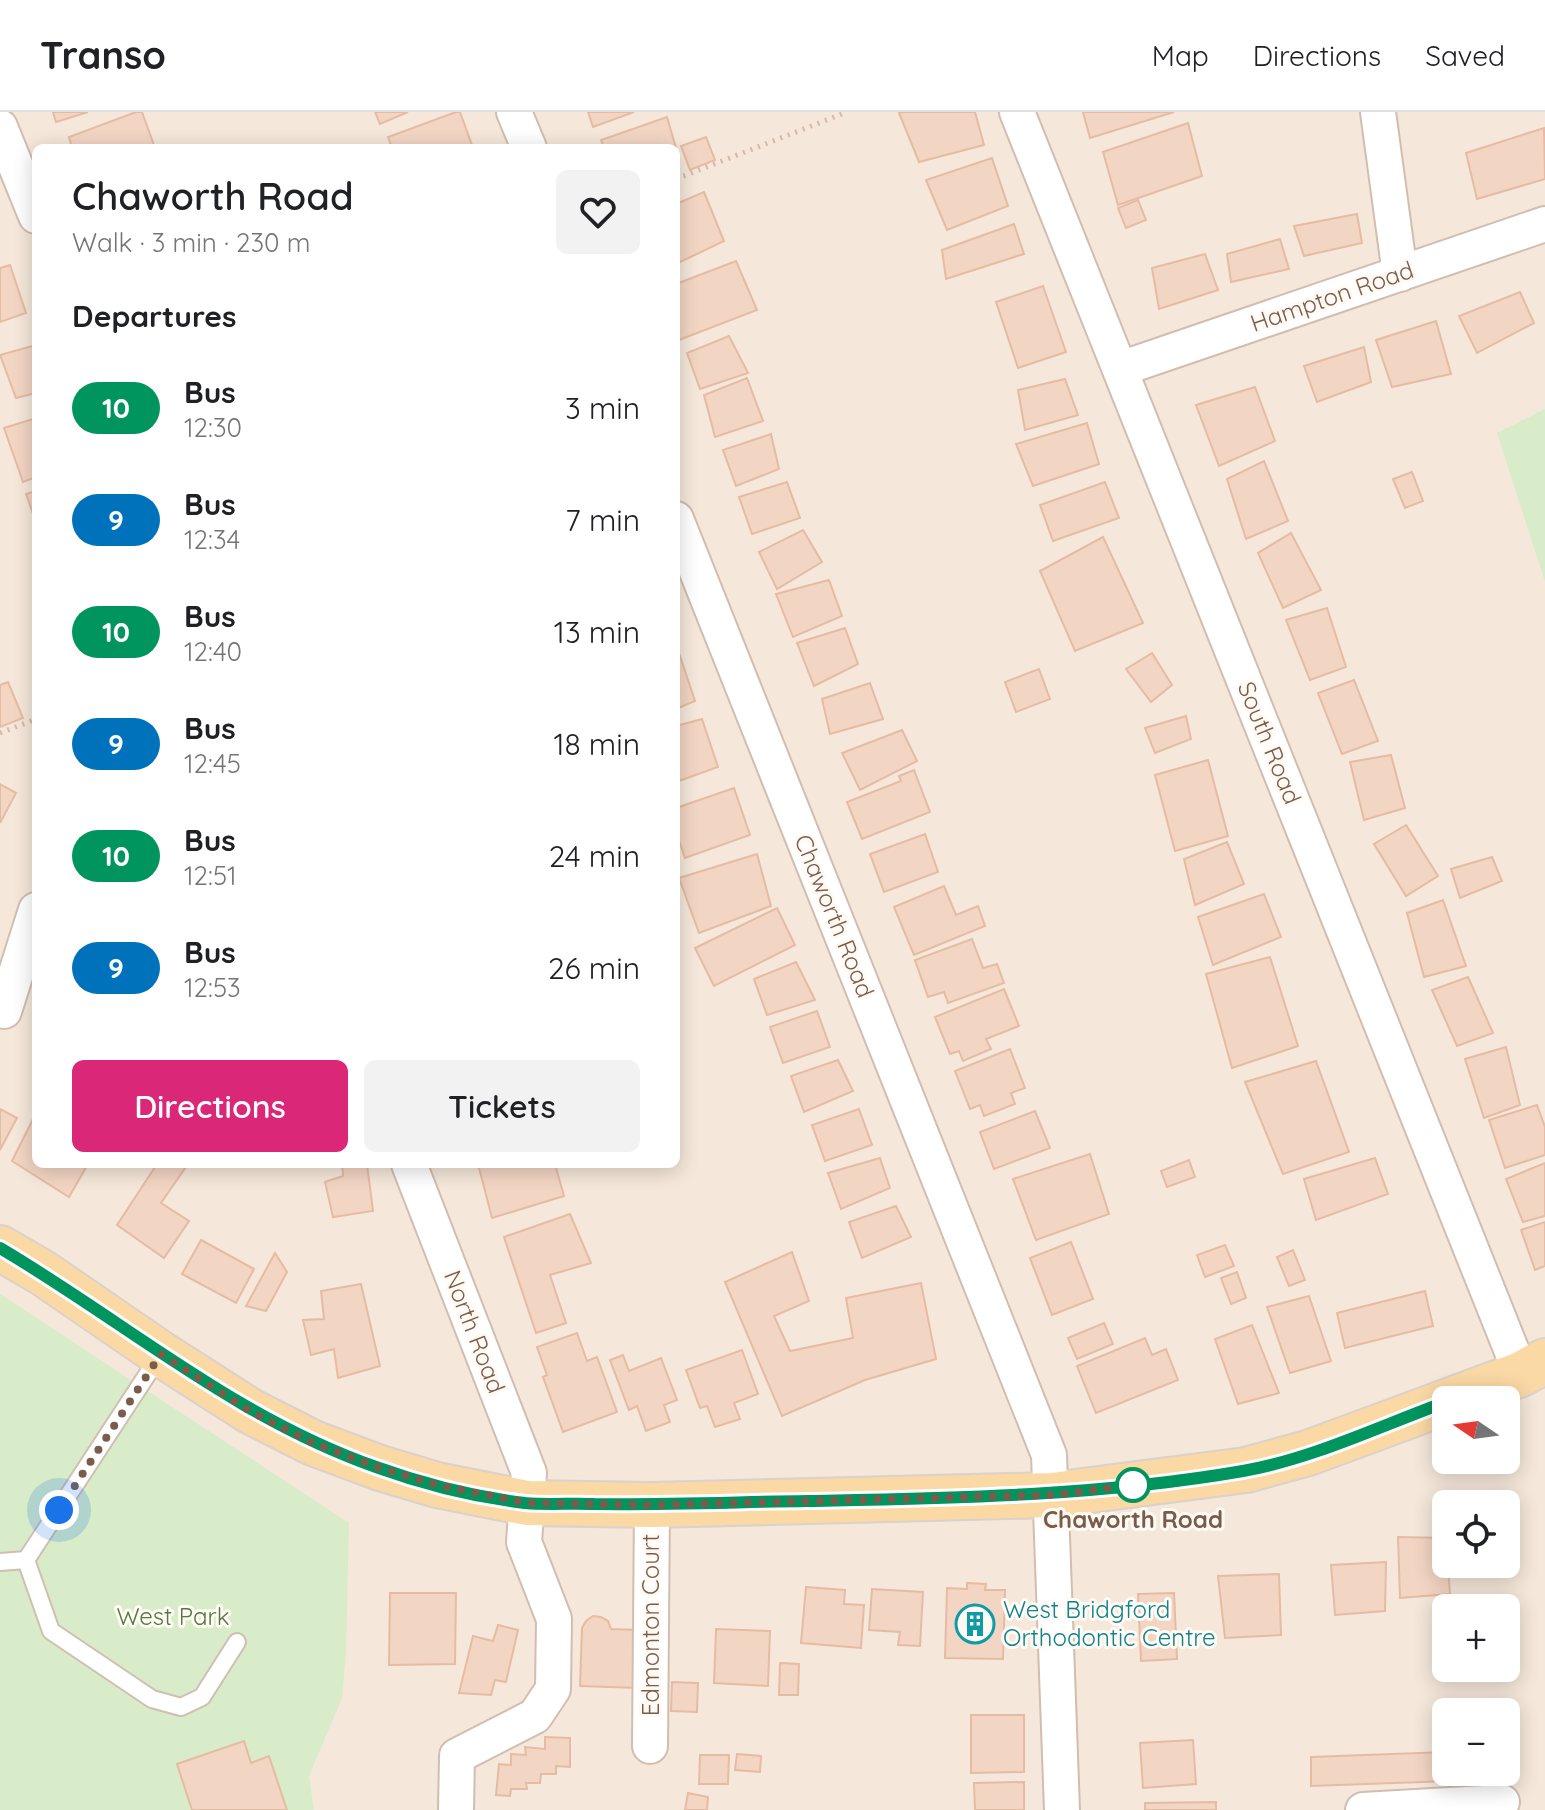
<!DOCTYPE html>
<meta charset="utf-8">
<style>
body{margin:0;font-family:Quicksand,sans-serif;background:#f2f2f2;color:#202124;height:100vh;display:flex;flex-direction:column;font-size:30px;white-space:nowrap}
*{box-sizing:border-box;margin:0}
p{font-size:26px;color:#757577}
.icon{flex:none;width:44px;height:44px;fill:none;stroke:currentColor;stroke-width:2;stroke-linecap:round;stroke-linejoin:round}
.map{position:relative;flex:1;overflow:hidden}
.panel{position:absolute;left:32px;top:32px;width:648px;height:1024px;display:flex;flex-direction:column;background:#fff;border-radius:12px;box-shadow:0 4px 20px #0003}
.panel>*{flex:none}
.badge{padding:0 16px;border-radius:26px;font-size:28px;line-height:52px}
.needle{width:52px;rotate:283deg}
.fabs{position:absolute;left:1432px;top:1274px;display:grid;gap:16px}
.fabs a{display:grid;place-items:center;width:88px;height:88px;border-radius:12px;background:#fff;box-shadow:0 4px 20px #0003;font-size:40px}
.you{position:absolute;width:40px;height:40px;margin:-20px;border:6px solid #fff;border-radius:50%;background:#1a73e8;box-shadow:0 0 0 12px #1a73e833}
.map>.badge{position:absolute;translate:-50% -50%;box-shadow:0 0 0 4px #fff}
h2{padding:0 40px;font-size:30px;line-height:72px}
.round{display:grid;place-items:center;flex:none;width:84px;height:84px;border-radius:12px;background:#f2f2f2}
.head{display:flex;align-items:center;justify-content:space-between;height:136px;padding:0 40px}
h1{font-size:38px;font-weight:600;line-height:60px}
.button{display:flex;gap:16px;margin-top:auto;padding:16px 40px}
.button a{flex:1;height:92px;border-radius:12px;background:#db2777;color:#fff;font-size:32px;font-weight:600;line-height:92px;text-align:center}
.button a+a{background:#f2f2f2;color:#202124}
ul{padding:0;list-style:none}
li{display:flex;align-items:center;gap:24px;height:112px;padding:0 40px}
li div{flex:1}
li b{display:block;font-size:30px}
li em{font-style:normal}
li .badge{min-width:88px;font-weight:700;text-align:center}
header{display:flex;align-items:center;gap:48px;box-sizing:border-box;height:112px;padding:0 40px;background:#fff;border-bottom:2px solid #e0e0e0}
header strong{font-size:38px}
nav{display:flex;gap:44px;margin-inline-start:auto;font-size:28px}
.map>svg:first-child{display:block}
.residential{fill:#f5e8da;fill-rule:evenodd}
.green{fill:#d8ecc9}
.building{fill:#f3d5c3;stroke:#e6bba3;stroke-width:2}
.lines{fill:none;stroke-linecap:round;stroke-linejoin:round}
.lane-casing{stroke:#d1beb0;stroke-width:20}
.street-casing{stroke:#d1beb0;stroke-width:38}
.primary-casing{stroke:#dad1cd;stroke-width:48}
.path{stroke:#d9b8a5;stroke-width:5;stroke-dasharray:2 6;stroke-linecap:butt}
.lane{stroke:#fff;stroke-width:16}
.street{stroke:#fff;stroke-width:34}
.primary{stroke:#fbd9a5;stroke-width:44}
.line-casing{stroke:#fff;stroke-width:18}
.line{stroke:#00945e;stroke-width:12}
.walk{stroke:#7a5c4d;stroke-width:8;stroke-dasharray:0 14.4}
.stop-dot{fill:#fff;stroke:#00945e;stroke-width:4}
.labels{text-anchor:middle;stroke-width:6;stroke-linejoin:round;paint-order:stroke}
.street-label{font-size:24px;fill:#7a5c4d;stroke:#fffaf3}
.stop-label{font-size:24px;font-weight:bold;fill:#7a5c4d;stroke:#fffaf3}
.culture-label{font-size:24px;fill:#0d838f;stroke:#fffaf3;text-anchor:start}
.park-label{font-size:24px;fill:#537a41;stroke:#fffaf3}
</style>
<header>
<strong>Transo</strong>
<nav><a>Map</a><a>Directions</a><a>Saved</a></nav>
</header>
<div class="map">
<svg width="1545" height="1698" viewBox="0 0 1545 1698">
<rect width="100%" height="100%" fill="#fdf6ec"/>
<path class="residential" d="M0 0H1545V1698H0ZM36 36H676V1052H36ZM1446 1288H1506V1348H1446ZM1446 1392H1506V1452H1446ZM1446 1496H1506V1556H1446ZM1446 1600H1506V1660H1446Z"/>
<g class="green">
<polygon points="1545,297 1545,470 1497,321"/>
<polygon points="0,1182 349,1411 346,1541 342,1586 309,1664 314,1698 0,1698"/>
</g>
<g class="building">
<polygon points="53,0 88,0 56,10"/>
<polygon points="136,0 142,0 155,36 72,36 69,25"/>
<polygon points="375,0 408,0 380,12"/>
<polygon points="456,0 460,0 473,36 392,36 388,25"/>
<polygon points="588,0 634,0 593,15"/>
<polygon points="903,0 975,0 984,33 919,50 899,1"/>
<polygon points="1083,0 1174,0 1090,26"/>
<polygon points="667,5 676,36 604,36 601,28"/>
<polygon points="1188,11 1202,64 1118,93 1103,40"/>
<polygon points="1544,16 1545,67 1477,87 1466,41"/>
<polygon points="706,25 715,48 690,58 681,34"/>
<polygon points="992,46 1008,94 947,118 926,68"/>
<polygon points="704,80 724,129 676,152 676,92"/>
<polygon points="1138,88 1146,108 1126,116 1118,96"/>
<polygon points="1357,102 1362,131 1304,144 1294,114"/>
<polygon points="1014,112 1024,142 946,167 942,138"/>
<polygon points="1280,127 1289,157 1231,170 1227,142"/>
<polygon points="1205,142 1218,178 1159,197 1152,156"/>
<polygon points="736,149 757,198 679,228 676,222 676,172"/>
<polygon points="10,153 26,201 0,210 0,156"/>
<polygon points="1043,174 1066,240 1018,256 996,190"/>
<polygon points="1520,180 1534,211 1477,241 1459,204"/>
<polygon points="1436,209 1451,262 1392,275 1376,228"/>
<polygon points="729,224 748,261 700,277 687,241"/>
<polygon points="36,233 36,281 16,286 0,243"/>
<polygon points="1364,235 1371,270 1317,290 1304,254"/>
<polygon points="747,266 763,309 715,325 704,283"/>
<polygon points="1065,267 1078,303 1025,318 1018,278"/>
<polygon points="1255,275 1275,329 1219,354 1196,293"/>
<polygon points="36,306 36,365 23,370 4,316"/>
<polygon points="1087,311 1099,352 1033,374 1016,332"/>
<polygon points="771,322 779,357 736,374 723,338"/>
<polygon points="1264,349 1288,409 1246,427 1227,367"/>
<polygon points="1412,360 1423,389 1405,396 1393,367"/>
<polygon points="787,370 800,406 752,422 739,385"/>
<polygon points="1105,370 1119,406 1053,429 1040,393"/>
<polygon points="36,379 36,410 26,382"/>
<polygon points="803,418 822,450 777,477 759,440"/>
<polygon points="1291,421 1321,478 1283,496 1258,441"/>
<polygon points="1103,425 1143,511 1075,539 1040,459"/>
<polygon points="829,468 842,504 793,525 776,482"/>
<polygon points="1327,496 1346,555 1310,568 1286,508"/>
<polygon points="845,516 858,552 814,574 797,531"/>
<polygon points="679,541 695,589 676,597 676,542"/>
<polygon points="1152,541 1172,573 1151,590 1126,557"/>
<polygon points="1039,557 1050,587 1016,600 1005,570"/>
<polygon points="1354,568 1378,629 1342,642 1318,581"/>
<polygon points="8,570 23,606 0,615 0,573"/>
<polygon points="870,571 883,607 830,622 822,587"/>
<polygon points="1186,604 1191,627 1155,641 1145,616"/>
<polygon points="702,607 718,655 676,670 676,614"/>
<polygon points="902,618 917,649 860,678 842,641"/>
<polygon points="1391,643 1405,696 1364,708 1350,650"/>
<polygon points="1208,648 1228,724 1175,739 1155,663"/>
<polygon points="914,658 930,700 862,727 847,690 901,669 899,664"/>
<polygon points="0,672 16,681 0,711"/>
<polygon points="734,676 750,723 685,746 676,720 676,696"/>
<polygon points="1406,713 1438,764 1406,784 1374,732"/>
<polygon points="925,722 938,760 884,780 870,742"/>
<polygon points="1227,730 1244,772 1195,793 1184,747"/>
<polygon points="757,742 771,794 699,821 679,766"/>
<polygon points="1492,745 1502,769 1460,786 1451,757"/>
<polygon points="944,774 956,803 978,794 985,814 914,843 894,795"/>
<polygon points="1264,782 1281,825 1213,853 1198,805"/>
<polygon points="1443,788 1466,854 1424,865 1407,801"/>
<polygon points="777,796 795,833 714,874 695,836"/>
<polygon points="972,827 983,856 997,852 1004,871 948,891 944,880 928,885 915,848"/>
<polygon points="1270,845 1298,934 1232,956 1206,862"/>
<polygon points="796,850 815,888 767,903 754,867"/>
<polygon points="1468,865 1493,921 1457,934 1432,878"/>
<polygon points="1004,877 1019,914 986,927 991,937 963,949 959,939 950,942 935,905"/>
<polygon points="817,899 830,935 783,951 770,915"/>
<polygon points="1506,935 1520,993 1484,1006 1465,947"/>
<polygon points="1010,937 1025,976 1011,981 1015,992 984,1004 980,993 970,997 955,959"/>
<polygon points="838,948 853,979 804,1000 791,964"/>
<polygon points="1316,949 1349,1040 1283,1062 1245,970"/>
<polygon points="1537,993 1545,1015 1545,1043 1505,1056 1489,1008"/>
<polygon points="0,997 17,1006 0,1038"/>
<polygon points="859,997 872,1033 825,1049 812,1013"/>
<polygon points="1035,999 1050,1036 994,1057 980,1020"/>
<polygon points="34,1005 36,1006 36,1052 88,1052 69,1085 12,1049"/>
<polygon points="1090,1042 1109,1102 1036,1128 1013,1067"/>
<polygon points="880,1046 890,1076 841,1097 828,1061"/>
<polygon points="1375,1046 1388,1082 1316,1108 1304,1067"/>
<polygon points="1189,1048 1195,1065 1167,1075 1161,1059"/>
<polygon points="1545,1051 1545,1104 1523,1110 1506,1067"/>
<polygon points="157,1052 188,1052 161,1091 189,1109 164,1146 117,1113"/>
<polygon points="342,1052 367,1052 373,1099 333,1105 325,1070 343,1064"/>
<polygon points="478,1052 555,1052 564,1084 492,1106"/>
<polygon points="896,1094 911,1125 862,1146 849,1110"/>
<polygon points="570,1102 591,1151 550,1163 566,1211 536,1221 504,1125"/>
<polygon points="1545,1110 1545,1154 1535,1158 1521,1118"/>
<polygon points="201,1128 254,1157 236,1191 182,1162"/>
<polygon points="1071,1130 1093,1187 1052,1203 1030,1146"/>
<polygon points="1225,1133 1234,1154 1205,1165 1197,1143"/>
<polygon points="1293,1138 1305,1168 1289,1174 1277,1145"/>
<polygon points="792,1140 809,1189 774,1204 790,1239 853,1226 846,1186 921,1171 936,1247 865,1268 782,1304 725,1170"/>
<polygon points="275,1141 287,1160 266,1199 246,1194"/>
<polygon points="1237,1160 1246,1186 1231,1192 1221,1166"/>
<polygon points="361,1172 380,1254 338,1266 334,1237 311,1243 303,1208 324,1207 321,1179"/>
<polygon points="1425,1179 1433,1214 1345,1236 1337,1201"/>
<polygon points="1309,1184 1331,1249 1290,1261 1267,1195"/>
<polygon points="1104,1211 1113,1232 1077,1247 1068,1226"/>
<polygon points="1252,1213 1279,1281 1238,1292 1215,1227"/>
<polygon points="577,1221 587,1249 597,1245 617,1300 563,1320 543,1265 547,1263 537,1235"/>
<polygon points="1145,1226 1152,1243 1166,1237 1178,1268 1096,1301 1077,1254"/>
<polygon points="742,1238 758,1282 734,1291 740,1307 715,1315 707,1294 700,1296 686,1258"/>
<polygon points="623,1243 629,1259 661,1246 677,1288 664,1293 670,1310 646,1319 637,1294 629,1298 610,1248"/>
<polygon points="1398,1425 1446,1426 1450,1482 1400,1486"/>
<polygon points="1386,1450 1385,1499 1335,1503 1331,1453"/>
<polygon points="1279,1462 1281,1523 1225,1526 1218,1464"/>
<polygon points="967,1471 986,1472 985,1478 1005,1478 1003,1547 945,1546 947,1476 967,1477"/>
<polygon points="806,1475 845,1478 844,1492 864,1493 861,1536 801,1531"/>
<polygon points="872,1477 923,1480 920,1534 898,1533 900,1520 869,1518"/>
<polygon points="390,1481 456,1481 455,1552 389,1553"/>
<polygon points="1174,1481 1177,1547 1141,1549 1138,1482"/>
<polygon points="593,1504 601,1505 608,1509 611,1517 639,1518 637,1576 580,1574 582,1516 586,1509"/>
<polygon points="498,1513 518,1518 506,1570 495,1568 491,1583 459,1581 473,1524 493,1529"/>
<polygon points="716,1517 770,1519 768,1574 714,1571"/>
<polygon points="780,1551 799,1552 798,1583 779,1583"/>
<polygon points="672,1570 698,1571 697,1600 671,1599"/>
<polygon points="971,1603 1024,1603 1024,1660 971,1661"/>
<polygon points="545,1625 570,1626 570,1655 556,1654 556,1662 541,1662 540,1671 526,1671 527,1677 511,1677 510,1684 496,1683 499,1652 511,1653 511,1642 526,1643 525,1635 545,1637"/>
<polygon points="1193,1628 1196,1672 1143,1676 1140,1631"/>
<polygon points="244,1629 251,1651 269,1644 287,1698 192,1698 177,1652"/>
<polygon points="1506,1638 1507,1667 1311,1674 1311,1645 1446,1640 1446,1660 1506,1660"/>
<polygon points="737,1642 761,1644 760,1660 735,1658"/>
<polygon points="700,1643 729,1643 728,1672 699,1672"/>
<polygon points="1024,1670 1024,1698 975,1698 974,1671"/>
<polygon points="688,1681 708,1685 707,1698 685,1698"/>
<polygon points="1216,1690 1216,1698 1145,1698 1145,1691"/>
</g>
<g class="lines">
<defs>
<g id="lane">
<polyline points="26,1448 51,1519 152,1587 181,1595 202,1585 237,1530"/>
<polyline points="0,1450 26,1448 160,1243"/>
</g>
<g id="street">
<polyline points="514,0 529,36"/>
<polyline points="1017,0 1521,1262"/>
<polyline points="1378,0 1400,162"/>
<polyline points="0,15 36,104"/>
<polyline points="1120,257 1545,112"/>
<polyline points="676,407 1049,1343 1062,1698"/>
<polyline points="0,898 4,899 36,798"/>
<polyline points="409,1052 529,1361 524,1430 554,1507 553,1577 535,1604 457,1644 456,1698"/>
<polyline points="650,1634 652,1393"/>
<polyline points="1363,1698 1502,1690"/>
</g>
<g id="primary">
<polyline points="0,1136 43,1161 161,1242 250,1299 313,1331 380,1356 437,1373 527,1391 652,1393 1052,1383 1246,1358 1308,1341 1446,1290"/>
<polyline points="1451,1288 1521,1262 1545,1249"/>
</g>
</defs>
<use href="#lane" class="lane-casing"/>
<use href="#street" class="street-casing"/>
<use href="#primary" class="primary-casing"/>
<g class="path">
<polyline points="676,67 847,0"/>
<polyline points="0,621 36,607"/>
</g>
<use href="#lane" class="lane"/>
<use href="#street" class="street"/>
<use href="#primary" class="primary"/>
</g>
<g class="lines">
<defs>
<path id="line" d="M0 1136C127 1211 234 1305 376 1355 423 1372 475 1385 525 1391 547 1393 571 1391 594 1392 665 1393 737 1390 808 1389 954 1386 1099 1384 1243 1359 1312 1347 1380 1314 1446 1290"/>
</defs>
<use href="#line" class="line-casing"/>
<use href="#line" class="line"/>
<polyline class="walk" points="59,1398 161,1242 250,1299 313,1331 380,1356 437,1373 527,1391 652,1393 1052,1383 1141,1372 1133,1373"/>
</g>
<defs>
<symbol id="building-ring" viewBox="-11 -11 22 22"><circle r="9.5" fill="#fffaf3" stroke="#0f9aa8" stroke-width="1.5"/><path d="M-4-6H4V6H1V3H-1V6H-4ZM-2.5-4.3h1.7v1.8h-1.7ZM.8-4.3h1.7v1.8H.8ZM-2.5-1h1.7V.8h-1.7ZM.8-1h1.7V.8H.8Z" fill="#0f9aa8"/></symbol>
</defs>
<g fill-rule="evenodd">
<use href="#building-ring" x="953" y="1490" width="44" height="44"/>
</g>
<circle class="stop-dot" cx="1133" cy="1373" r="16"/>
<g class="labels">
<g class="street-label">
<text transform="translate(1332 185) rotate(-19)" y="8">Hampton Road</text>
<text transform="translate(1269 631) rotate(68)" y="8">South Road</text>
<text transform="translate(834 804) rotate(68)" y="8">Chaworth Road</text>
<text transform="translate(474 1220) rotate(69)" y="8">North Road</text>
<text transform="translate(651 1513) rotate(-90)" y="8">Edmonton Court</text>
</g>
<g class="stop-label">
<text x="1133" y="1416">Chaworth Road</text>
</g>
<g class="culture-label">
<text x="1003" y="1506">West Bridgford<tspan x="1003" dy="28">Orthodontic Centre</tspan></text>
</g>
<g class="park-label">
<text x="173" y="1513">West Park</text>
</g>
</g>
</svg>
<div class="fabs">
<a><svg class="needle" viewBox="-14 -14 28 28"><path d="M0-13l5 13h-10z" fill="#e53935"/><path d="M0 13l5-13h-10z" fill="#757577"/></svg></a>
<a><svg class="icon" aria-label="locate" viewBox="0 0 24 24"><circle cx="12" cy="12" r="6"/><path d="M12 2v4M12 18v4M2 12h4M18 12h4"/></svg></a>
<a>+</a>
<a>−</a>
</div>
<div class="you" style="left:59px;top:1398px"></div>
<section class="panel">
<div class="head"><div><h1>Chaworth Road</h1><p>Walk · 3 min · 230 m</p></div><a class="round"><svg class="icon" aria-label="heart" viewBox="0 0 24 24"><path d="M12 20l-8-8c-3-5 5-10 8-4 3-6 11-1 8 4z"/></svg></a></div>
<h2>Departures</h2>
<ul>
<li><span class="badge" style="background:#00945e;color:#fff">10</span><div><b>Bus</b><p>12:30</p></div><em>3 min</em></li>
<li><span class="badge" style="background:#0072bc;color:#fff">9</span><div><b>Bus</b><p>12:34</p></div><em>7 min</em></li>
<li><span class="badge" style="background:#00945e;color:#fff">10</span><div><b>Bus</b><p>12:40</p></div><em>13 min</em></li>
<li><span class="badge" style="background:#0072bc;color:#fff">9</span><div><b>Bus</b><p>12:45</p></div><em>18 min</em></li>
<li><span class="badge" style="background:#00945e;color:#fff">10</span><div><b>Bus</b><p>12:51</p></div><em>24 min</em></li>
<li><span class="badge" style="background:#0072bc;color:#fff">9</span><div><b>Bus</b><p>12:53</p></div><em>26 min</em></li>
</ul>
<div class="button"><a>Directions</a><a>Tickets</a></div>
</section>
</div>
